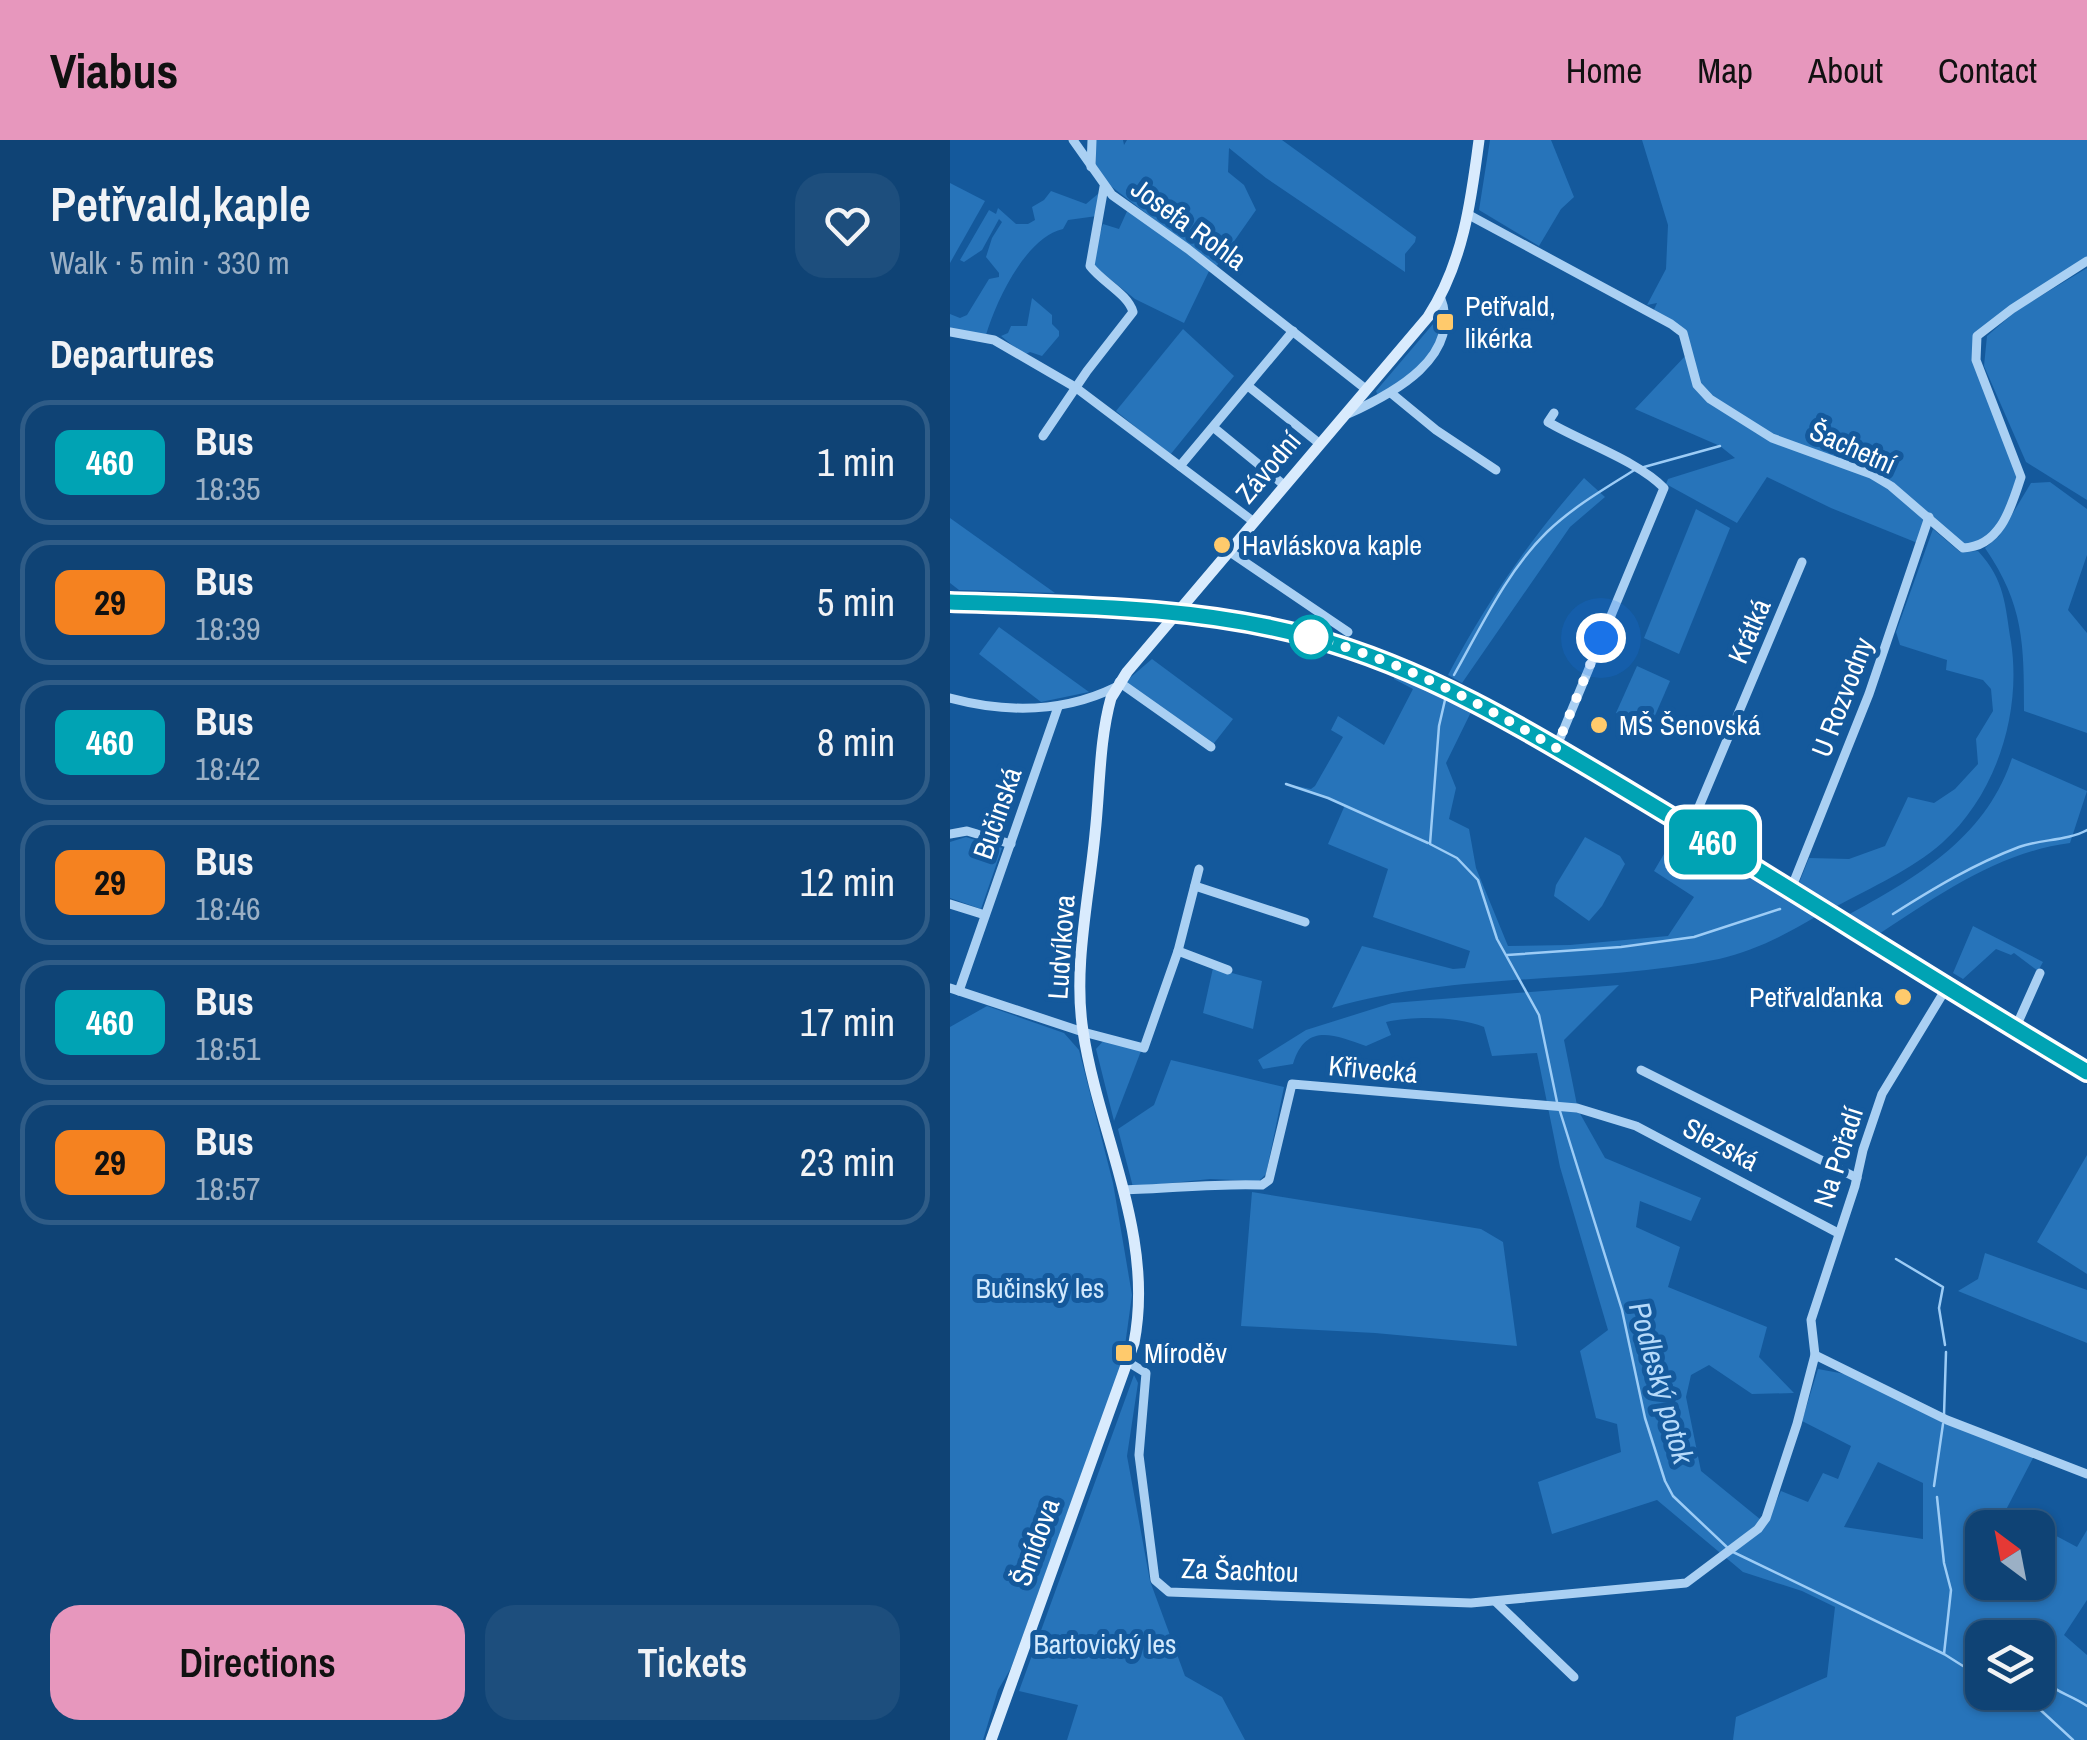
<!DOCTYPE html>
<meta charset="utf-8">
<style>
body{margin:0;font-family:"Archivo Narrow",sans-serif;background:#1d4e7d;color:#f1f3f6;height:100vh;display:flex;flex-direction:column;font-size:38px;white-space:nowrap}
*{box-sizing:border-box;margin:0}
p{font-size:32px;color:#9bb0c5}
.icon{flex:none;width:55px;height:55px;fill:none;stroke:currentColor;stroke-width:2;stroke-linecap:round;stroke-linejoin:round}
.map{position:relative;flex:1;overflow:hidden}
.side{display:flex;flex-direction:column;background:#0f4375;width:950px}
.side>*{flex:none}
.badge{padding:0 20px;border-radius:15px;font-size:35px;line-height:65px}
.needle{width:65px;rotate:328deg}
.tools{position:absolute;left:1015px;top:1370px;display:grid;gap:20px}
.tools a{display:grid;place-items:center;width:90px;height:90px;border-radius:20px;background:#0f4375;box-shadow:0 2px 8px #0004,0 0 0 2px #2f5c87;font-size:50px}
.you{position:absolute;width:50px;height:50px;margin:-25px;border:8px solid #fff;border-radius:50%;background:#1a73e8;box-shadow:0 0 0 15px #1a73e833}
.map>.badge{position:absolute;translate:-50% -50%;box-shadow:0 0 0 5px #fff}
h2{padding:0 50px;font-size:38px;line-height:90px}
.round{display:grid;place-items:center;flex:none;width:105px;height:105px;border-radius:30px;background:#1d4e7d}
.headline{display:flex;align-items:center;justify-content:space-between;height:170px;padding:0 50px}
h1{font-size:48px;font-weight:600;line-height:75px}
.primary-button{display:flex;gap:20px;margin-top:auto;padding:20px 50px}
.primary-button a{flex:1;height:115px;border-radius:30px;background:#e797bd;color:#111;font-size:40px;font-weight:600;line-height:115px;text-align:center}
.primary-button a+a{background:#1d4e7d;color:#f1f3f6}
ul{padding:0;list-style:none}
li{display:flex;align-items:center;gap:30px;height:125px;margin:0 20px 15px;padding:0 30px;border:5px solid #2f5c87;border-radius:30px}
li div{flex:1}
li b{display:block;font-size:38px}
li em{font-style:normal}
li .badge{min-width:110px;font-weight:700;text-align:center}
header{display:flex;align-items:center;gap:60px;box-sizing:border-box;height:140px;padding:0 50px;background:#e797bd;color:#111}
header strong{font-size:48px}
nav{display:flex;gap:55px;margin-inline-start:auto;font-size:35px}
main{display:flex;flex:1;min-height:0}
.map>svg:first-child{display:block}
.green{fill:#2774ba;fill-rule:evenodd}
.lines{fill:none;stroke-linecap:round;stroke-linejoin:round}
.stream{stroke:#9cccf6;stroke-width:2.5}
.street{stroke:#aad0f3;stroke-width:9}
.secondary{stroke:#d9ebfd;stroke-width:11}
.line-casing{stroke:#fff;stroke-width:22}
.line{stroke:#00a3b4;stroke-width:15}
.walk{stroke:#fff;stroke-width:10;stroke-dasharray:0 18}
.poi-dot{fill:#ffca6c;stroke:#14599c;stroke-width:4}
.stop-dot{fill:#fff;stroke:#00a3b4;stroke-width:5}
.labels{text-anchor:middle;stroke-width:10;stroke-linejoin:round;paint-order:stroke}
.street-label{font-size:28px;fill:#fff;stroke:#14599c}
.poi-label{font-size:28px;fill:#fff;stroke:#14599c;text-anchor:start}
.park-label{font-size:28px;fill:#d2e9fd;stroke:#14599c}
.water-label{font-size:30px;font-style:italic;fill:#b6dafa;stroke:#14599c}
</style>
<header>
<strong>Viabus</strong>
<nav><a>Home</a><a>Map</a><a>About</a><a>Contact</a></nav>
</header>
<main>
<section class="side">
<div class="headline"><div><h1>Petřvald,kaple</h1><p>Walk · 5 min · 330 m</p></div><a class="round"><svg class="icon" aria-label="heart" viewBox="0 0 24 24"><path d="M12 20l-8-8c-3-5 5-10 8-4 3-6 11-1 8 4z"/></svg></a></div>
<h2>Departures</h2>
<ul>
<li><span class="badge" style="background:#00a3b4;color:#fff">460</span><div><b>Bus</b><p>18:35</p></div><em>1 min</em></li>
<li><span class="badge" style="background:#f58220;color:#111">29</span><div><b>Bus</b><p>18:39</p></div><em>5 min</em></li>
<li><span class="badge" style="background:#00a3b4;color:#fff">460</span><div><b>Bus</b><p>18:42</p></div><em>8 min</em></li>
<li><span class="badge" style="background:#f58220;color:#111">29</span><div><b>Bus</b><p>18:46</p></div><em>12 min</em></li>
<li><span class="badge" style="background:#00a3b4;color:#fff">460</span><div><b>Bus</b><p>18:51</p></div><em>17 min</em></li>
<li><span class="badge" style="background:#f58220;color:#111">29</span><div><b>Bus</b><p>18:57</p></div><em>23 min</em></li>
</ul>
<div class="primary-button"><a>Directions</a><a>Tickets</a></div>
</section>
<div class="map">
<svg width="1137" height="1600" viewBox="0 0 1137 1600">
<rect width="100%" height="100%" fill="#14599c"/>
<g class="green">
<polygon points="146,0 173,0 174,5 177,0 332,0 466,97 465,102 455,114 455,132 316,38 279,8 278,32 294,45 306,70 266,127 158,44 146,26"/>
<polygon points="540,0 601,0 624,57 611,69 589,106 529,70"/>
<polygon points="692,0 1137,0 1137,121 1027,196 1026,221 1071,337 1044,397 1013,408 979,378 970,404 881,368 817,337 787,383 716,344 718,339 785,318 770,306 685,269 739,212 733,192 702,174 707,163 697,165 716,129 718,85"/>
<polygon points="0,43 35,61 0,123"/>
<path d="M101 51 136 64 149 53 147 76 118 80 113 89C76 97 46 161 36 195L0 190V174L10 178 17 175 39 139 49 137V133L36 117 42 98 52 82 49 79 32 110 14 122 10 120 39 70 46 74 48 68 66 84H78L85 80 82 67 94 60Z"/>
<polygon points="178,69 260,129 234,183 185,159 145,127 143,116 153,84 169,89"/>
<polygon points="1137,128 1137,360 1076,322 1034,226 1037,196 1066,171"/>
<polygon points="82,158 102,175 102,184 109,191 109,196 92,216 80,212 74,215 51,196 58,193 61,186 77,186"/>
<path d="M489 177C496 213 454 239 428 256L426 251Z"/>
<polygon points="233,189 284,236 220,315 166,271"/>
<path d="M634 338 655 357 620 387 512 543 498 535C536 463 580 399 634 338Z"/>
<path d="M1100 342 1137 369V415L1118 470 1137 493V593L1074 571C1074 504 1074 465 1035 408L1049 396 1081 343Z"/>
<polygon points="746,369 780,388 729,514 694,498"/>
<polygon points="0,378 105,453 9,450 0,443"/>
<path d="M983 389 1010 412 1028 411C1055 440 1055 465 1061 502 1072 573 1046 655 992 703 961 730 922 747 887 766L849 743 859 718 899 719 935 706 958 657 984 663 1005 649 1028 624 1026 599 1043 571 1041 549 1033 540 996 530 997 520 950 505 946 492Z"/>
<polygon points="49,487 139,552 91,562 29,514"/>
<polygon points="202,519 283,579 261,607 174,543"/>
<polygon points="687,526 720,541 700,587 666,573"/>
<path d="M445 534 522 570 496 623 506 648 499 679 519 689 526 728 558 806 620 805 718 796 744 757 704 731 728 690 867 776C837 794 804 811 769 819 642 845 508 831 382 868L412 806 503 829 515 828 520 811 423 777 438 729 378 704 395 665 336 644 361 649 365 646 393 597 381 590 388 576 434 605 463 549 444 539Z"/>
<path d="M1062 618 1137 651 1120 703C1049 712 987 756 929 794L896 776C966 738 1036 698 1062 618Z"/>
<polygon points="16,697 52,708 31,769 0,758 0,702"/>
<polygon points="635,697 670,716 675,724 652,766 639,781 604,756 606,745"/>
<polygon points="1023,786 1093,822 1088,831 1064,813 1061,815 1046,809 1013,839 1003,833"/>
<polygon points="263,828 312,841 303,889 253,873"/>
<path d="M669 845 614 900 628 970 655 1018 751 1058 741 1081 690 1061 686 1087 730 1107 718 1147 817 1187 809 1217 844 1253 802 1254 759 1225 741 1235 736 1257 751 1331 816 1384 831 1351 858 1362 873 1333 888 1339 901 1306 852 1281 868 1229 895 1234 1083 1318 1047 1387 1032 1388 1029 1420 1032 1422V1442H1088V1406L1097 1391 1127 1407 1137 1390V1460L1114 1495 1137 1515V1600H783L786 1577 877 1537 885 1467 852 1451 793 1432 707 1360 602 1394 588 1342 671 1312 667 1284 646 1278 630 1211 658 1190 610 1027 587 913 542 916 534 887C507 876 465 876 436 882L441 895 416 906C384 895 356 882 343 924L313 929 308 920 356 890 442 863ZM928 1322 973 1343V1399L894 1387ZM1032 1498H1088V1552H1032Z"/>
<polygon points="37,866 114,893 129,910 163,1043 182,1155 173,1220 61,1528 48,1550 33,1600 0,1600 0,887"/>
<polygon points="155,899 191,911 164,981 146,909"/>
<polygon points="221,920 334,947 316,1034 309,1041 260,1039 183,1047 168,989 204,965"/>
<polygon points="1137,1015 1137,1134 1087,1102"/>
<polygon points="302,1052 531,1089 553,1102 567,1206 425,1193 291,1186"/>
<polygon points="1035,1113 1137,1150 1137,1203 1008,1151 1028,1139"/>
<polygon points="184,1235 188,1243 177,1316 200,1441 235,1536 272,1557 295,1600 117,1600 128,1565 69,1551"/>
</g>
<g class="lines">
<g class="stream">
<polyline points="694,327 770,306"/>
<path d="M504 535C531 487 557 431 597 392 624 366 656 348 686 329"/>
<polyline points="495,560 489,586 480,704 507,718 528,740 547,799 589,875 607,962"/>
<polyline points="336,644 378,658 478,703"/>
<path d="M943 774C984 748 1024 724 1069 707 1091 699 1117 701 1137 690"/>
<polyline points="557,815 671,807 744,797 830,769"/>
<polyline points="609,968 672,1170 695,1278 715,1341 723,1356 781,1411 994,1514 1032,1538"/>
<polyline points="946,1119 993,1147 989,1168 995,1205"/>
<polyline points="994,1275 996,1212"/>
<polyline points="984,1346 993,1284"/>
<polyline points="987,1357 994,1423 1001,1450 994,1514"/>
<path d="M1088 1543 1093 1540C1107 1553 1121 1555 1137 1566"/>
<polyline points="1063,1552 1083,1563 1123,1600"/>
</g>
<g class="street">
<polyline points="123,0 162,55 238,109 417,250"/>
<polyline points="141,27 142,0"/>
<path d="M519 75 721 184 733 193 747 245 760 259 822 298 921 334 941 346 1013 408C1050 407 1061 368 1071 337L1026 220 1027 196 1062 169 1137 121"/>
<polyline points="0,192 44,200 125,247 304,382"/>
<polyline points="298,246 370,304"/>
<polyline points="441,253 486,290 546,330"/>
<path d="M604 273 598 282C632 302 688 321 714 348L606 608"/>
<path d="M398 274C442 254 514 217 490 156"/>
<polyline points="263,287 334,345"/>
<path d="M93 296 137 231 183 172C178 154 152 142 140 126L154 47"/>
<polyline points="230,326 343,191"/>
<polyline points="280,412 398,492"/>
<polyline points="169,542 261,607"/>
<path d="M0 558C56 573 113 573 166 547"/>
<polyline points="740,688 852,422"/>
<polyline points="0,694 17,691 61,704"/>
<polyline points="245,746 355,782"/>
<polyline points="841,749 919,554 979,377"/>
<polyline points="0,764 35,775"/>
<polyline points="228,811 278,830"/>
<polyline points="0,848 133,892 194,908 228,811 249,729"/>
<polyline points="9,851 108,567"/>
<polyline points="1065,889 1090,833"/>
<polyline points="691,930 907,1038"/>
<path d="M173 1050C220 1049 265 1043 312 1045L319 1040 342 944 627 968 686 986 888 1093"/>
<polyline points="865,1215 997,1280 1137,1334"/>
<polyline points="178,1222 196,1233 189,1315 205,1440 219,1452 521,1463 736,1443 808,1389 816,1378 847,1284 865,1215 861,1180 905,1046 913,1010 932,954 997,847"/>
<polyline points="546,1462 624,1537"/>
</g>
<g class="secondary">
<path d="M0 462C121 466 243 464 360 497 483 531 590 598 699 663 846 751 990 844 1137 932"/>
<path d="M41 1600 184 1203C205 1095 149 996 133 891 123 828 139 758 145 694 150 650 149 601 161 558L177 532 478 177C513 123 521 62 529 0"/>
</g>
</g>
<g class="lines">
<defs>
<path id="line" d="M0 462C121 466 243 465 360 497 486 531 595 601 705 667 850 754 992 846 1137 932"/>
</defs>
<use href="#line" class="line-casing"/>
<use href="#line" class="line"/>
<path class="walk" d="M361 497C449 520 528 562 606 608L651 498"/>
</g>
<g class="poi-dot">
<rect x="485" y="172" width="20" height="20" rx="5"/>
<circle cx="272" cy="405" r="10"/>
<circle cx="649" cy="585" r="10"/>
<circle cx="953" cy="857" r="10"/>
<rect x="164" y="1203" width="20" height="20" rx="5"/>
</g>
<circle class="stop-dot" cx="361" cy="497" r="20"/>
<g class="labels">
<g class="street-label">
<text transform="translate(239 84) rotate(36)" y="10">Josefa Rohla</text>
<text transform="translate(903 307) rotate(24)" y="10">Šachetní</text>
<text transform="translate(318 327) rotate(-50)" y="10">Závodní</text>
<text transform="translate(799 491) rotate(-67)" y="10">Krátká</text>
<text transform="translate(892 557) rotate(-69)" y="10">U Rozvodny</text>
<text transform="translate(47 673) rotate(-71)" y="10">Bučinská</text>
<text transform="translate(111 807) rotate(-86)" y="10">Ludvíkova</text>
<text transform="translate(423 929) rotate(5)" y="10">Křivecká</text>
<text transform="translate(771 1004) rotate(28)" y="10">Slezská</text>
<text transform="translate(888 1017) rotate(-72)" y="10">Na Pořadí</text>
<text transform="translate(85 1402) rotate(-70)" y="10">Šmídova</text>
<text transform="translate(290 1430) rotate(2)" y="10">Za Šachtou</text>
</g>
<g class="poi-label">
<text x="515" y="176">Petřvald,<tspan x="515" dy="32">likérka</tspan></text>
<text x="292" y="415">Havláskova kaple</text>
<text x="669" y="595">MŠ Šenovská</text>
<text x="933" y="867" text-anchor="end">Petřvalďanka</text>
<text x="194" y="1223">Míroděv</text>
</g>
<g class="park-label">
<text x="90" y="1158">Bučinský les</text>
<text x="155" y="1514">Bartovický les</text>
</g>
<g class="water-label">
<text transform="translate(711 1243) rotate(74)" y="10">Podleský potok</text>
</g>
</g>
</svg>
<div class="tools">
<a><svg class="needle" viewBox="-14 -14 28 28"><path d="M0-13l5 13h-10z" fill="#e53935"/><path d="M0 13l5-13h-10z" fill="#9bb0c5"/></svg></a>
<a><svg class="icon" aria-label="layers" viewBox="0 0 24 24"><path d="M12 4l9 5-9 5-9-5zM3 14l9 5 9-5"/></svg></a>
</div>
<div class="you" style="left:651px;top:498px"></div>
<b class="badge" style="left:763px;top:702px;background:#00a3b4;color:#fff">460</b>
</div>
</main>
